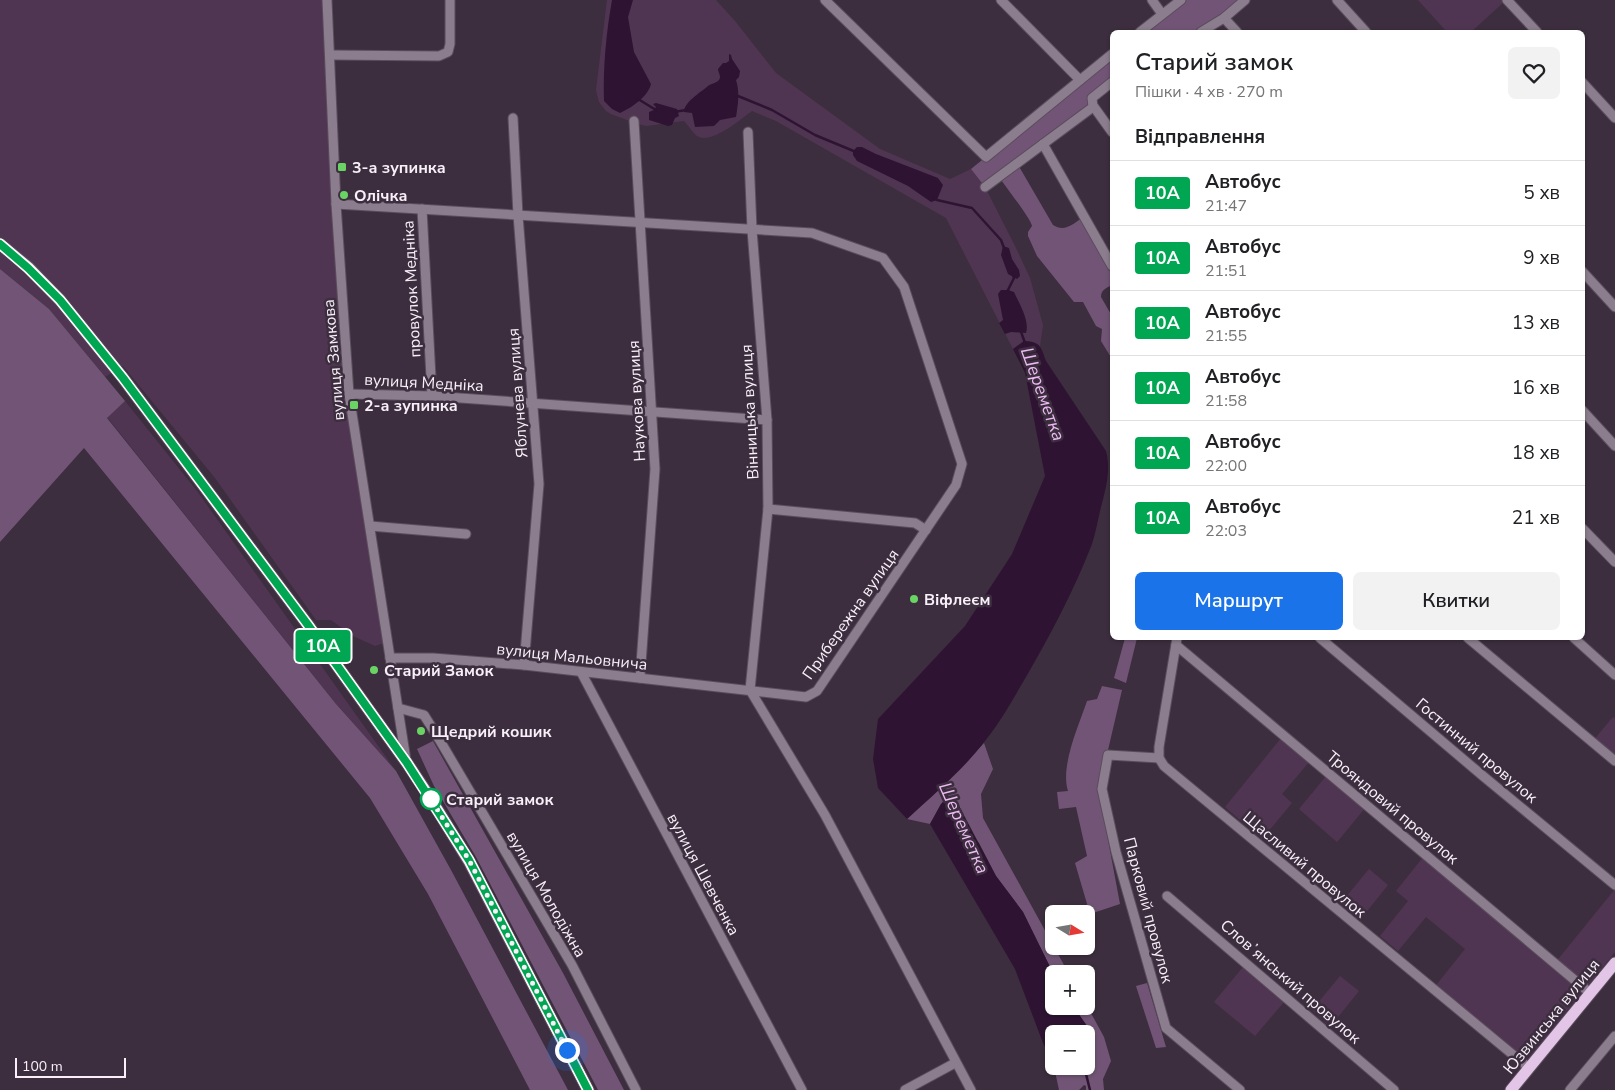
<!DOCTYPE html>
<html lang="uk">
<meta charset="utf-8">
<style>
body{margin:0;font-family:"Nunito Sans",sans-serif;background:#f2f2f2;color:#202124;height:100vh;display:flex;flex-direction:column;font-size:19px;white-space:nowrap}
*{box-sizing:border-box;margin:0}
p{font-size:16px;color:#757577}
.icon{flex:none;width:28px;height:28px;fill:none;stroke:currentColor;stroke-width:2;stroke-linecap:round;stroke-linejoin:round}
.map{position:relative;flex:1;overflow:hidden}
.details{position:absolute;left:1110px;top:30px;width:475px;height:610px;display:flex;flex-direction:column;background:#fff;border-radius:8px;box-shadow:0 1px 4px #0004}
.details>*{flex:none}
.badge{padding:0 10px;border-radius:4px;font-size:18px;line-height:32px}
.needle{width:32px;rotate:101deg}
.tools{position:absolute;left:1045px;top:905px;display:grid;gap:10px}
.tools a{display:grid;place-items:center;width:50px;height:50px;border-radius:8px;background:#fff;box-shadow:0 1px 4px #0004;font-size:25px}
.scale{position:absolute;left:15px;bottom:12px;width:111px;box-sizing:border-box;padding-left:5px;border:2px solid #f8eff9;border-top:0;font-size:14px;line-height:18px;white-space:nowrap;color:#f8eff9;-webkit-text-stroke:4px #3c2e3e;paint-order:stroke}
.you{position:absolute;width:25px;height:25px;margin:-12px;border:4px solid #fff;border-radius:50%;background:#1a73e8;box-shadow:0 0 0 8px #1a73e833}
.map>.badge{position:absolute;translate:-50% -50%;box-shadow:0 0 0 2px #fff}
h2{padding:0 25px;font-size:19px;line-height:45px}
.round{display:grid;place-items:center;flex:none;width:52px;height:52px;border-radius:8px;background:#f2f2f2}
.headline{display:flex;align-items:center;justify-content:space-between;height:85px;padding:0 25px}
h1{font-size:24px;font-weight:600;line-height:38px}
.cta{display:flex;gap:10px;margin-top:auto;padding:10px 25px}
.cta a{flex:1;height:58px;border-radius:8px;background:#1a73e8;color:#fff;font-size:20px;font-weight:600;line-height:58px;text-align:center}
.cta a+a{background:#f2f2f2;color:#202124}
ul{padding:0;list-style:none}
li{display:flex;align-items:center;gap:15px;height:65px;padding:0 25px;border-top:1px solid #e0e0e0}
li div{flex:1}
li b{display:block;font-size:19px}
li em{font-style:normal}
li .badge{min-width:55px;font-weight:700;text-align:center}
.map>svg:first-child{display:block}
.green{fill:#503553}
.forest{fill:#725576}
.water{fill:#2e1432}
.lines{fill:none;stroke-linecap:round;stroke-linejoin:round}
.stream{stroke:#2e1432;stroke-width:2.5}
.minor-casing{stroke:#5a4d5c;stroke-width:11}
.major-casing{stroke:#5a4d5c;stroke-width:13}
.minor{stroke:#8b7d8d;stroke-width:9}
.major{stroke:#e3c6e7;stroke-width:11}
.line-casing{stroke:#fff;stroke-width:11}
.line{stroke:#00a651;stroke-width:8}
.walk{stroke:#f8eff9;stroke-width:5;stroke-dasharray:0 9}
.poi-dot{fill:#69d464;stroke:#3c2e3e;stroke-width:2}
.stop-dot{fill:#fff;stroke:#00a651;stroke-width:2.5}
.labels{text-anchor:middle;stroke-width:5;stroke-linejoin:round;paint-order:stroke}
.poi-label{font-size:16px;font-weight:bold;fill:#f8eff9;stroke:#3c2e3e;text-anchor:start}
.street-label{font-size:16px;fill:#f8eff9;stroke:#3c2e3e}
.stop-label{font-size:16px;font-weight:bold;fill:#f8eff9;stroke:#3c2e3e;text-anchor:start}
.water-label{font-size:18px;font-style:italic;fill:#edbbf3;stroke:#3c2e3e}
</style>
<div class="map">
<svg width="1615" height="1090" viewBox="0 0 1615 1090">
<rect width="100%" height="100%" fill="#3c2e3e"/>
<g class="green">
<polygon points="0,0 327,0 349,394 387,642 375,646 353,636 331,620 316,620 215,478 123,366 105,377 49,309 0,269"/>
<path d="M607 0H716L735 21 776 73 880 149 950 179 971 169 985 187 1015 246 1030 278 1043 325 1040 346C1028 338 1024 341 1013 349L946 218 776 121 752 111C741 119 711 145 697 136 692 132 689 126 684 121L646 126 638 124 611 114 606 111 599 102 596 90Z"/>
<polygon points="1418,0 1506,0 1471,32 1447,32"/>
<polygon points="125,401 197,491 396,771 336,704 107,417"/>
<polygon points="1613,717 1615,718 1615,762 1592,742"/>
<polygon points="1282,737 1310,761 1282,794 1292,803 1262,839 1225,807"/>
<polygon points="1327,775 1366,807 1337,842 1299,809"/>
<polygon points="1424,856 1555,963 1615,889 1615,952 1523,1064 1433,989 1465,949 1426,917 1398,951 1380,936 1408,901 1396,891"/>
<polygon points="1369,869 1388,885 1360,920 1341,903"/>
<polygon points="1243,967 1284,1002 1255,1036 1214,1002"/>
<polygon points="1340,976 1359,991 1330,1027 1312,1010"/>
</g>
<g class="forest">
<polygon points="1181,0 1245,0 1201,32 1140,32"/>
<path d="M1112 54V82L1092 98 1093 107 1017 163 1053 225C1065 233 1074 223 1085 216L1112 266V285C1107 288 1101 289 1101 297L1112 316V359L1101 341 1102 329 1096 326 1083 302H1074L1037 256 1028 236V232L1032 226C1031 219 1005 186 999 177L985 187 971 169Z"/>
<polygon points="0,269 49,309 125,401 107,418 336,704 396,771 451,870 568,1090 530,1090 428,894 370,798 84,448 0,542"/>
<polygon points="1125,638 1137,638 1126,683 1114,678"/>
<path d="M1102 686 1122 690 1105 763 1100 797 1120 904 1090 914 1075 863 1087 856 1076 807 1059 809 1057 792 1068 791C1060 766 1079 725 1087 701L1097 699Z"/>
<polygon points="433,741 563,973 624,1090 598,1090 476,857 434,786 417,749"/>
<polygon points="984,743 993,769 981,794 983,818 1069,974 1054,974 1054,975 1023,912 996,876 979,843 941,804 930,824 907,819 942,787"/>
<polygon points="1147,983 1166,1047 1156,1048 1136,986"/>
<polygon points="1086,1004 1104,1037 1111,1061 1103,1079 1104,1090 1086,1090 1086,1086 1084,1085 1079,1090 1059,1090 1053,1062 1054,1061 1054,1066 1086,1066 1086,1048 1095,1046 1095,1038 1073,1006 1086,1006"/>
</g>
<g class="water">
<path d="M612 0H633L628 17 634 52 651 84C648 97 631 108 620 113L612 109 604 101C603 67 606 34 612 0Z"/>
<path d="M729 54 731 55 732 59 740 71 739 77 736 80C740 92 738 105 736 117L720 120 714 126 695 127 692 113 684 112C684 102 700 93 708 86 711 83 720 83 720 77 720 74 718 72 718 69L723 63H726L729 61Z"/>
<polygon points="656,103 677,109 679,116 675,118 672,125 668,126 649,120 649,112 654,110 656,107 653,104"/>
<polygon points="857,147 862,147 876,154 938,178 943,185 937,200 931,202 908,186 857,161 853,155 853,151"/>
<polygon points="1003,246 1009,248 1012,259 1019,270 1020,276 1017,279 1008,274 1001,255"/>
<path d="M1001 290H1008L1014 292C1019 303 1030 321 1026 333L1011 332 1005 334 999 323 1003 320 998 294Z"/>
<path d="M1024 341C1041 342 1041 347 1046 361L1106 451C1111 469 1106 489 1101 507 1098 519 1096 532 1092 544 1074 590 1051 634 1026 677 1013 699 1001 721 985 741 964 769 933 795 907 819L878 788 873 759 878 719 965 626 1012 554 1045 476 1025 373 1013 349Z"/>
<polygon points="947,797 957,802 996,876 1023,912 1054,975 1054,1006 1073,1006 1095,1037 1095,1046 1086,1048 1086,1034 1054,1034 1053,1062 1043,1043 1015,969 930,824 941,804"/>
</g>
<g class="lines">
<g class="stream">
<polyline points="735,97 738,96 772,110 815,135 856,152"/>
<polyline points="638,99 656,110"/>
<polyline points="674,112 686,110"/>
<polyline points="934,198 937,200 972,208 1001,240 1004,248"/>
<polyline points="1009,293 1008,290 1014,278 1013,275"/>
<polyline points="1020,329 1025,343"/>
<polyline points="942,784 948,799"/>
<polyline points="1084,1066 1090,1090"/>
</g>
<defs>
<g id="minor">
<polyline points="327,0 336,204 349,394 406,760"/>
<polyline points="825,0 986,157 1112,54"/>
<polyline points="1001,0 1080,80"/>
<polyline points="1152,0 1162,14"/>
<polyline points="1337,0 1366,32"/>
<polyline points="1507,0 1537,32"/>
<polyline points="1224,18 1237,32"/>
<polyline points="1140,32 1181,0"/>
<polyline points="1201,32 1224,18 1245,0"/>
<polyline points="330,55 439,56 448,52 450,44 450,0"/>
<polyline points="1582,82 1615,118"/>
<polyline points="1094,107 1112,132"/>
<polyline points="513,118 518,215 539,484 524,665"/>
<polyline points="634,121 655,469 640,678"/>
<polyline points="748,132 752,230 767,420 768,509 750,690"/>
<polyline points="1043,144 1112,266"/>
<polyline points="985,187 1093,107 1092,98 1112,82"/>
<polyline points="336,204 812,233 883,258 904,287 962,464 956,485 817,691 806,697 524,665 433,658 390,658"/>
<polyline points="422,209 432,396"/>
<polyline points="1582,271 1615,307"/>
<polyline points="349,394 432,396 767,420"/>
<polyline points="1582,410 1615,446"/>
<polyline points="768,509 915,523 926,530"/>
<polyline points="370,526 466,534"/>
<polyline points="1582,528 1615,562"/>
<polyline points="1177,638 1159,747 1159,758 1164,766 1529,1068"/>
<polyline points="1320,638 1483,776 1615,885"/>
<polyline points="1468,638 1615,761"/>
<polyline points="1574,638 1615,675"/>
<polyline points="1176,645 1590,993"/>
<polyline points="581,672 802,1090"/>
<polyline points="750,690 825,815 971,1090"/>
<polyline points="398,708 424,715 439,739 572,965 636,1090"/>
<polyline points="1159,758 1108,755 1102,789 1116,852 1166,1028 1240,1090"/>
<polyline points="1167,896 1394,1090"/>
<polyline points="905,1090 955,1063"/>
<polyline points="1570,1090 1615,1036"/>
</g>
<g id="major">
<polyline points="0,244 29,268 60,300 123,378 308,625 407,763 427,793 469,861 588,1090"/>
<polyline points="1511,1090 1615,963"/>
</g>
</defs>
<use href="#minor" class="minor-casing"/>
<use href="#major" class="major-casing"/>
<use href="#minor" class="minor"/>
<use href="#major" class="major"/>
</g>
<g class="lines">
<defs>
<polyline id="line" points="0,244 28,268 60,300 123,378 308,625 407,763 469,860 588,1090"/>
</defs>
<use href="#line" class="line-casing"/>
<use href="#line" class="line"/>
<polyline class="walk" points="431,799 427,793 469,860 567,1050"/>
</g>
<g class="poi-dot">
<rect x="337" y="162" width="10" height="10" rx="2.5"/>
<circle cx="344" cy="195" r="5"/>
<rect x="349" y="400" width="10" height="10" rx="2.5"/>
<circle cx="914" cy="599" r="5"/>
<circle cx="374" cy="670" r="5"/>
<circle cx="421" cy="731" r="5"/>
</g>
<circle class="stop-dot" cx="431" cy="799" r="10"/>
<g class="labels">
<g class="poi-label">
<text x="352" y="173">3-а зупинка</text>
<text x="354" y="201">Олічка</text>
<text x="364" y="411">2-а зупинка</text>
<text x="924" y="605">Віфлеєм</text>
<text x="384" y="676">Старий Замок</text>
<text x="431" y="737">Щедрий кошик</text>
</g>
<g class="street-label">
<text transform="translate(411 289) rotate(-93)" y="6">провулок Медніка</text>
<text transform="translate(333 360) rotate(-95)" y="6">вулиця Замкова</text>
<text transform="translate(424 382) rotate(3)" y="6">вулиця Медніка</text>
<text transform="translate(517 393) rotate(-94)" y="6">Яблунева вулиця</text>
<text transform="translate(636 401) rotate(-93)" y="6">Наукова вулиця</text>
<text transform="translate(749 412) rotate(-93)" y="6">Вінницька вулиця</text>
<text transform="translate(850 614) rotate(-55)" y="6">Прибережна вулиця</text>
<text transform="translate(572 656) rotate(6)" y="6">вулиця Мальовнича</text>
<text transform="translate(1477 750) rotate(40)" y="6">Гостинний провулок</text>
<text transform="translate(1393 807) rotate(40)" y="6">Трояндовий провулок</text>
<text transform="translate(1305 864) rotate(40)" y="6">Щасливий провулок</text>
<text transform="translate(704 874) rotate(62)" y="6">вулиця Шевченка</text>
<text transform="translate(547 894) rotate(60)" y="6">вулиця Молодіжна</text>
<text transform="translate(1149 910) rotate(75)" y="6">Парковий провулок</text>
<text transform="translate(1291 981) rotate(41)" y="6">Словʼянський провулок</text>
<text transform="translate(1551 1016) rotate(-51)" y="6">Юзвинська вулиця</text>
</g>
<g class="stop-label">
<text x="446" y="805">Старий замок</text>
</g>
<g class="water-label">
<text transform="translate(1043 394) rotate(70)" y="6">Шереметка</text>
<text transform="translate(964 828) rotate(66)" y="6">Шереметка</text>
</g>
</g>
</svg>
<div class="tools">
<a><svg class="needle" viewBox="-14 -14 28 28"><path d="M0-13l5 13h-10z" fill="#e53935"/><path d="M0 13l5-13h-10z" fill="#757577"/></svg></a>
<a>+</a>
<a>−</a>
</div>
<div class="scale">100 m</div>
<div class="you" style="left:567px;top:1050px"></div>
<b class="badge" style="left:323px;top:646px;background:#00a651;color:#fff">10А</b>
<section class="details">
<div class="headline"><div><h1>Старий замок</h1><p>Пішки · 4 хв · 270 m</p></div><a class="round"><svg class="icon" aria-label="heart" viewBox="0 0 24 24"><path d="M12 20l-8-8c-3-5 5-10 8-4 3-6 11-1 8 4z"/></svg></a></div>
<h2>Відправлення</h2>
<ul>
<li><span class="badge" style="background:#00a651;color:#fff">10А</span><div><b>Автобус</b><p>21:47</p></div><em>5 хв</em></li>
<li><span class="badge" style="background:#00a651;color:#fff">10А</span><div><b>Автобус</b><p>21:51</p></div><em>9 хв</em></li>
<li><span class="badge" style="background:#00a651;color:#fff">10А</span><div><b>Автобус</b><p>21:55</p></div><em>13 хв</em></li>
<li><span class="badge" style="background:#00a651;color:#fff">10А</span><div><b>Автобус</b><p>21:58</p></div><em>16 хв</em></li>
<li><span class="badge" style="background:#00a651;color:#fff">10А</span><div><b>Автобус</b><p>22:00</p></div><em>18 хв</em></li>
<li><span class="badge" style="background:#00a651;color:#fff">10А</span><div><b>Автобус</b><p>22:03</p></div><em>21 хв</em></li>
</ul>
<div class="cta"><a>Маршрут</a><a>Квитки</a></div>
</section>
</div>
